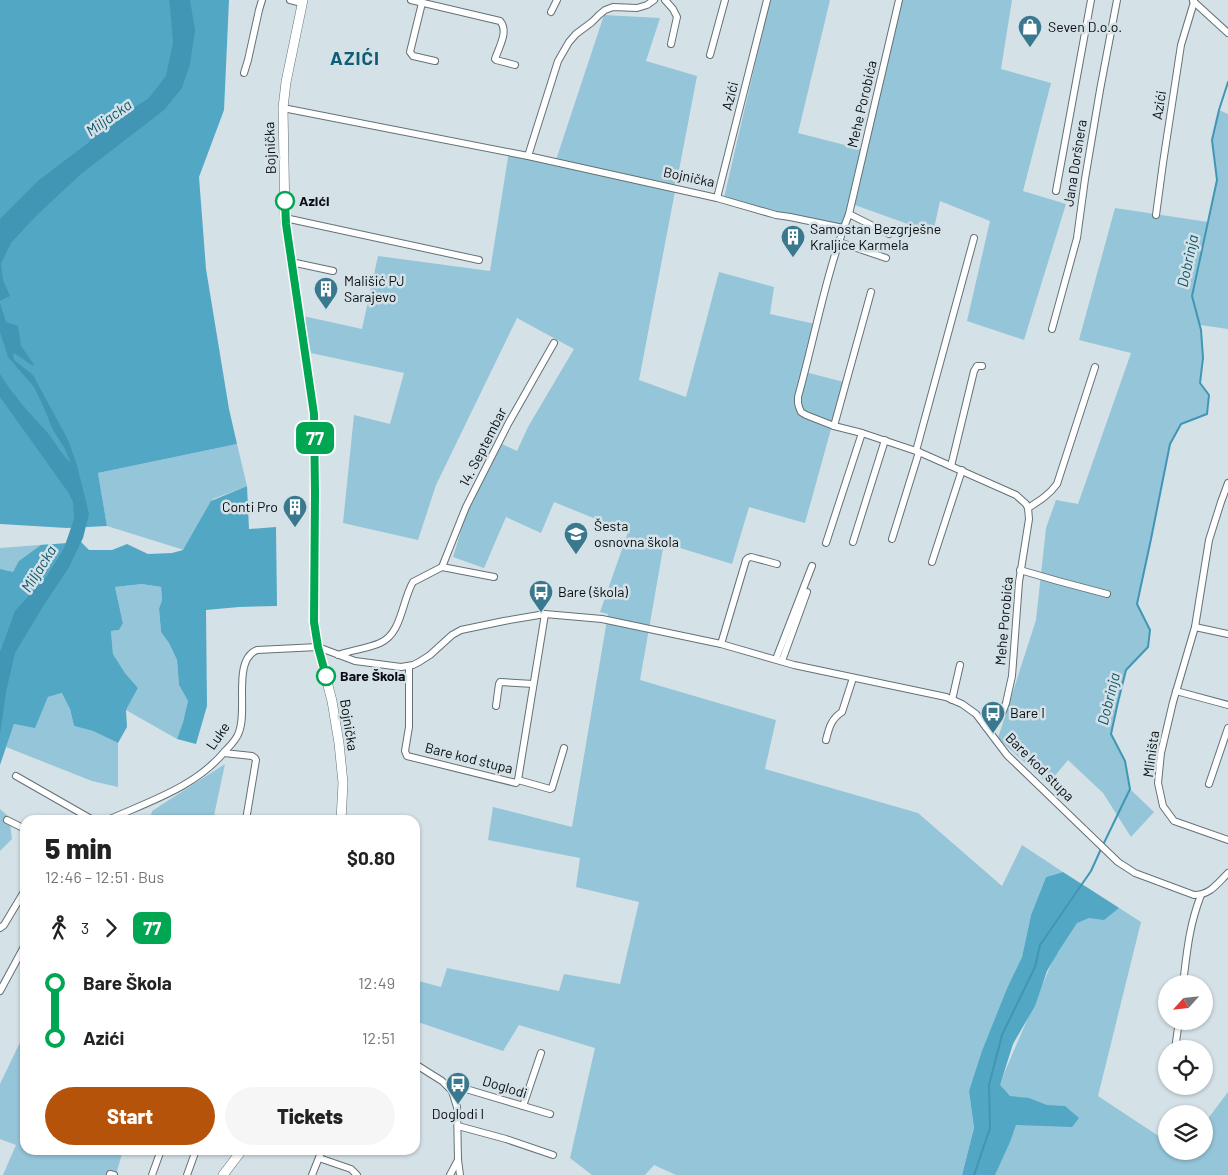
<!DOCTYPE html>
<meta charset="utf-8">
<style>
body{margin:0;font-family:Barlow,sans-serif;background:#f6f6f6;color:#222;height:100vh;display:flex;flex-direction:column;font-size:19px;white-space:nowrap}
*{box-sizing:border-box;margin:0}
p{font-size:16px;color:#767676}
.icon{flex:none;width:28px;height:28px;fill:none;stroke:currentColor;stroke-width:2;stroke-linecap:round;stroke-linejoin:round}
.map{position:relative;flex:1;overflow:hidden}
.sheet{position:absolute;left:20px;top:815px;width:400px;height:340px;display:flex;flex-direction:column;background:#fff;border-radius:15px;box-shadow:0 1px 4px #0004}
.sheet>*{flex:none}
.badge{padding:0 10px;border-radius:8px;font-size:18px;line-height:32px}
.needle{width:32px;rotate:243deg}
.controls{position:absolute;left:1158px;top:975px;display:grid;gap:10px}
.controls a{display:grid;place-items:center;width:55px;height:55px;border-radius:50%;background:#fff;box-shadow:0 1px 4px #0004;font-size:25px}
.map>.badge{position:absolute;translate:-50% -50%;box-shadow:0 0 0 2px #fff}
.legs{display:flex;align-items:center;gap:8px;height:55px;padding:0 25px;font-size:16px}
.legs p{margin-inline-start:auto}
.headline{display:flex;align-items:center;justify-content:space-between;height:85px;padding:0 25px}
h1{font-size:28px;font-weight:800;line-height:38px}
.button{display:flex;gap:10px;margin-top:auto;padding:10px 25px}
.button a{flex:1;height:58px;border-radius:30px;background:#b45309;color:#fff;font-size:20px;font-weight:800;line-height:58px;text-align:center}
.button a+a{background:#f6f6f6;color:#222}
ul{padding:0 25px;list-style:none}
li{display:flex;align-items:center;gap:18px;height:55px;font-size:19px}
li i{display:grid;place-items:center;width:8px;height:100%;margin:0 6px;background:currentColor}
li i::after{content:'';width:12px;height:12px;margin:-6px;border:4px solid;border-radius:50%;background:#fff}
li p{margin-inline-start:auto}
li:first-child i{background:linear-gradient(#0000 50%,currentColor 0)}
li:last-child i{background:linear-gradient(currentColor 50%,#0000 0)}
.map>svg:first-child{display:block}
.green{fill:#95c5d8}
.forest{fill:#52a7c5}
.water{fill:#4096b4}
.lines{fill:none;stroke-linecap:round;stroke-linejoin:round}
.stream{stroke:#4096b4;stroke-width:2}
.street-casing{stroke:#657176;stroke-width:8}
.secondary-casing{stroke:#657176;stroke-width:10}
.street{stroke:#fff;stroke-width:6}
.secondary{stroke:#fff;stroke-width:9}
.line-1-casing{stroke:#fff;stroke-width:11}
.line-1{stroke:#00a651;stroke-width:8}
.stop-1-dot{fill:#fff;stroke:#00a651;stroke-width:2.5}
.labels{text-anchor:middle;stroke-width:5;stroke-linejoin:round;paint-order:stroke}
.poi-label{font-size:14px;fill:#090d0f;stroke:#d4e1e7;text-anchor:start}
.street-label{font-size:14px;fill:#090d0f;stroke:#d4e1e7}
.stop-label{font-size:14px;font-weight:bold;fill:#090d0f;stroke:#d4e1e7;text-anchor:start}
.water-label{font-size:15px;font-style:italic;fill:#0e566b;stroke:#d4e1e7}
.district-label{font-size:19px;font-weight:bold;letter-spacing:1px;fill:#0d5e75;stroke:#d4e1e7}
</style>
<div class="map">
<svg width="1228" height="1175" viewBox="0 0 1228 1175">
<rect width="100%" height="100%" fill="#d4e1e7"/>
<g class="green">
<polygon points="770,0 830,0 798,133 864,150 902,0 1012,0 1001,69 1051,83 1023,191 1066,204 1024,340 967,321 990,221 940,201 933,233 852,204 843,230 723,202"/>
<polygon points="604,15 660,18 646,61 697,76 639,380 686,397 719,272 774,287 770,314 815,324 801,371 844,382 805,523 749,507 732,564 664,543 640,680 776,720 765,769 918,813 1002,886 1022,845 1063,872 1046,877 1031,915 1022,957 1008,986 969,1091 974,1128 962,1175 676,1175 654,1165 645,1175 592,1175 570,1158 595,1048 519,1025 503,1051 415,1021 415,980 441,987 447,968 559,991 564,974 620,984 639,902 576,887 580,858 488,840 493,807 572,827 608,614 600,612 628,532 554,502 541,533 506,517 484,568 453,557 467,511 502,444 517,451 528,427 574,349 517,318 436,485 418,540 343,523 354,415 390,424 404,373 311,353 303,316 362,329 378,256 490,271 509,151 555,163"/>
<polygon points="1219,110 1228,114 1228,329 1200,325 1203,358 1200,382 1209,395 1207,414 1181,424 1170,444 1151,539 1137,604 1150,630 1148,647 1126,670 1118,702 1111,734 1125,761 1130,789 1154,812 1131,837 1103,793 1068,760 1048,784 998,738 1036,620 1046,528 1056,500 1078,504 1131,353 1079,340 1115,208 1208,222 1217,180 1212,140"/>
<polygon points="237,444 247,486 213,499 184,550 107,526 98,473"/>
<polygon points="52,544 0,622 0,548"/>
<polygon points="142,584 161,587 162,600 159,610 161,632 169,643 177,660 179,685 188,701 183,722 177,739 126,710 138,688 125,673 113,654 111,631 119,630 123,622 115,587"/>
<polygon points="63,693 70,709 74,726 93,731 118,743 118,787 92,781 6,747 14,724 35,727 48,697"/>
<polygon points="225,764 213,820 150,820 152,811"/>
<polygon points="0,809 9,817 12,839 0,851"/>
<polygon points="1085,886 1141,922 1098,1096 1166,1141 1166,1151 1204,1151 1204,1124 1228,1092 1228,1175 990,1175 999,1085"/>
<polygon points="25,1032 25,1150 123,1150 116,1175 3,1175 16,1145 0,1139 0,1084"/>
</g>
<g class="forest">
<polygon points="0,0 229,0 224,110 199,177 206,269 229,409 237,444 98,473 107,526 67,528 0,524"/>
<polygon points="247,486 249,529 276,527 277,606 239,607 206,610 207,706 196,744 177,739 183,722 188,701 179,685 177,660 169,643 161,632 159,609 162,600 161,587 142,584 115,587 123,623 119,630 111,631 113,654 125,673 138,688 126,710 127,727 118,743 93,731 74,726 70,709 62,693 48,697 35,728 14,724 0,765 0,569 13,572 19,561 41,545 81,542 89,550 112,550 127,544 148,554 172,553 183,550 211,501"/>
<polygon points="1063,872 1119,908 1104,920 1089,918 1077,923 1060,949 1047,971 1035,1006 1013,1044 1000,1085 1010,1096 1029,1098 1047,1105 1065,1106 1079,1118 1072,1127 1016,1125 1010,1142 995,1175 962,1175 974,1128 969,1091 982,1051 1008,986 1022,957 1031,915 1046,877"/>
</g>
<g class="water">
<polygon points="169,0 190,0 195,30 190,64 182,88 164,110 81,174 37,215 11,243 1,264 3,280 10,296 0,301 0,219 39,180 88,143 99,129 148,99 166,76 173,43 170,6"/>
<path d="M0 303 6 322 18 326 21 346 35 366C26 363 21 356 13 353L14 360 33 375 68 440 77 465 89 514 83 538 68 569 45 603 15 653 6 692 0 734V652L15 611 47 576 64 548 74 519 73 502 68 492 0 397V374C13 395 30 414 47 432 55 442 61 454 71 463L65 449 53 430 44 408 34 387 8 357 0 332Z"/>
</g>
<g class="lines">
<g class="stream">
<polyline points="1103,845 1130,789 1125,761 1111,734 1118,702 1126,670 1148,647 1150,630 1137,604 1151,539 1170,444 1181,424 1207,414 1209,395 1200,383 1203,358 1201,330 1192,296 1217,180 1212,140 1219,110 1228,82"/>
<polyline points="974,1175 990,1128 989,1085 1002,1035 1035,967 1040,945 1091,871 1101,849"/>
</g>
<defs>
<g id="street">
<polyline points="290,0 302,3"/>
<path d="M411 0 500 21C509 31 499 47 495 59L496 60 515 65"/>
<polyline points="665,0 673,9 677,17 671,44"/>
<path d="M899 0 849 214C826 273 815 336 798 397V403L799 407 801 412 806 415 834 426 862 433 919 452 1016 495 1026 504 1028 508 1029 519 1019 582 1012 676 1006 703 1003 711 1000 717 986 727"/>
<polyline points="1193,1 1228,33"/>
<polyline points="422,3 410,52 413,56 435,61"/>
<polyline points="551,12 557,0"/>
<polyline points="710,55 725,0"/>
<polyline points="244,73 248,60 259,10 262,0"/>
<polyline points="283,108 528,156 717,198 776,215 790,217 843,228"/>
<polyline points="528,156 558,61 569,42 576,34 592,22 599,15 605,10 613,7 637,8 647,5 654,0"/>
<polyline points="1056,191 1091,0"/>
<polyline points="717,198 767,0"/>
<polyline points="849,214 889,234"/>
<polyline points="1156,215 1163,163 1181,45 1194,2"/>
<polyline points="285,218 479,260"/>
<polyline points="839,242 886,258"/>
<polyline points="291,262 333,271"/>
<polyline points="1052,329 1077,238 1085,179 1100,90 1117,0"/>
<polyline points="834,426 871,292"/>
<polyline points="916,451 974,238"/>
<polyline points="951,466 974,371 977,366 982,366"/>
<polyline points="1228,483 1221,502 1209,540 1195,627 1173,702 1161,753 1158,783 1163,806 1174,821 1228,840"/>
<path d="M1028 508C1039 501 1049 495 1057 484L1095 367"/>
<polyline points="892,539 919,452"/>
<polyline points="853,542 885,440"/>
<polyline points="826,543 862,433"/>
<polyline points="932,562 962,470"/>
<polyline points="442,567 494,577"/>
<polyline points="1020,570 1058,581 1107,594"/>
<polyline points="1195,627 1228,634"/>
<polyline points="721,644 746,560 748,558 751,557 777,564"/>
<path d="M338 655C352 650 366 649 380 643 402 634 402 600 413 582L442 567 466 507 508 424 554 343"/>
<polyline points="776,659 812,566"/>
<polyline points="782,661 807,592"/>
<polyline points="409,666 409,727 405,751 407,756 516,783 518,780 545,614"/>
<polyline points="1176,691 1228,705"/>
<polyline points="952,700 960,665"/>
<polyline points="496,706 499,684 500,682 533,684"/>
<path d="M826 740C829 728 831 719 842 712L853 678"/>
<polyline points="224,753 252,756 255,758 256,760 246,820"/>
<polyline points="16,776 93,820"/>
<polyline points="518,780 550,789 552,788 564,748"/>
<polyline points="1209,784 1228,728"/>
<polyline points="7,820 25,829"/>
<path d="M108 820C150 801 196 787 226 750 231 745 237 739 239 732 248 710 232 660 257 650L318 647 355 661 401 667 413 665 419 662 430 655 452 635 461 630 504 621 545 614 602 619 721 644 794 665 946 697 962 704 976 714 1007 755 1118 862 1135 873 1194 895C1210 895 1217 884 1228 873"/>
<polyline points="0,928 4,925 25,890"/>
<path d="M1183 984C1187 951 1189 926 1201 895"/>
<polyline points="0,991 25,945"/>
<polyline points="1175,1049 1179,1021"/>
<polyline points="415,1064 442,1081 452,1091 457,1107 458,1160 460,1175"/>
<polyline points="452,1091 466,1089 550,1114"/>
<polyline points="523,1106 541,1053"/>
<polyline points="458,1126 506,1139 553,1155"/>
<polyline points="319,1158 351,1169 357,1175"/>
<polyline points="110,1174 114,1175"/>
<polyline points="152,1175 161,1150"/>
<polyline points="187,1175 196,1150"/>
<polyline points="312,1175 322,1150"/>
<polyline points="450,1175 458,1160"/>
</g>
<g id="secondary">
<polyline points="303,0 286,82 283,108 285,218 314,414 315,493 314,621 318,647 332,701 339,743 343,783 341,820"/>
<polyline points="223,1175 242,1150"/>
</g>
</defs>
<use href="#street" class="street-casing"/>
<use href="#secondary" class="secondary-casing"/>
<use href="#street" class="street"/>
<use href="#secondary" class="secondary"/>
</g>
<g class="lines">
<defs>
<polyline id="line-1" points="285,201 286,224 314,414 315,493 314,622 318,647 326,676"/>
</defs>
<use href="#line-1" class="line-1-casing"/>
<use href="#line-1" class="line-1"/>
</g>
<defs>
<symbol id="shop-pin" viewBox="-11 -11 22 30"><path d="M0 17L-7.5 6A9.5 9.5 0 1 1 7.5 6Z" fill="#3a788e" stroke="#d4e1e7"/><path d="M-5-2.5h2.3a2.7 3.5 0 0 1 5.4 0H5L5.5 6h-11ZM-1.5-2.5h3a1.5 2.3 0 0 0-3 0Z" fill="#fff"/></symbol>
<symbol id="building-pin" viewBox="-11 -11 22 30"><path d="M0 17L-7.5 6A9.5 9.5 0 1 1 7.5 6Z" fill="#3a788e" stroke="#d4e1e7"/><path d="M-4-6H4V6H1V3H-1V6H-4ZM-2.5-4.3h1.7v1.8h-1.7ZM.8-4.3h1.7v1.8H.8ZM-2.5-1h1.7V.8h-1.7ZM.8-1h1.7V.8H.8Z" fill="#fff"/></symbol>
<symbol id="school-pin" viewBox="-11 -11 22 30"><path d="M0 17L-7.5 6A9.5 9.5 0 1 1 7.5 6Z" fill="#3a788e" stroke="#d4e1e7"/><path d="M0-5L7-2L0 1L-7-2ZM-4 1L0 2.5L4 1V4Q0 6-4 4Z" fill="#fff"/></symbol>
<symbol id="bus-pin" viewBox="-11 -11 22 30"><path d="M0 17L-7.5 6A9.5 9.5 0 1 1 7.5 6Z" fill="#3a788e" stroke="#d4e1e7"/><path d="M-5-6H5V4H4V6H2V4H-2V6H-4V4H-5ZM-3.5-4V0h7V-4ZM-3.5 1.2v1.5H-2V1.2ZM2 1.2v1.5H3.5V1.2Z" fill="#fff"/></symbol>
</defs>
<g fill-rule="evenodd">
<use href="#shop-pin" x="1016" y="13" width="28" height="38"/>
<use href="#building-pin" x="779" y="223" width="28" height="38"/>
<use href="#building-pin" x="312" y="275" width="28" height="38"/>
<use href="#building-pin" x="281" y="493" width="28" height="38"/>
<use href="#school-pin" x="562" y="520" width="28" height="38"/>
<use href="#bus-pin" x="527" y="578" width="28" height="38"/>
<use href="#bus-pin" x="979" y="699" width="28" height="38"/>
<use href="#bus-pin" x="444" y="1070" width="28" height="38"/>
</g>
<g class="stop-1-dot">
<circle cx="285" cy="201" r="9"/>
<circle cx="326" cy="676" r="9"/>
</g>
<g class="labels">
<g class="poi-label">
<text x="1048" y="32">Seven D.o.o.</text>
<text x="810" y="234">Samostan Bezgrješne<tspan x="810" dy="16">Kraljice Karmela</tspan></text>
<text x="344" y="286">Mališić PJ<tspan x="344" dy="16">Sarajevo</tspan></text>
<text x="278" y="512" text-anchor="end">Conti Pro</text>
<text x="594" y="531">Šesta<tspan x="594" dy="16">osnovna škola</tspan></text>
<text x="558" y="597">Bare (škola)</text>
<text x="1010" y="718">Bare I</text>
<text x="458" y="1119" text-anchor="middle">Doglodi I</text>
</g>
<g class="street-label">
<text transform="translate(730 96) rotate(-76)" y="5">Azići</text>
<text transform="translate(862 104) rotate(-77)" y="5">Mehe Porobića</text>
<text transform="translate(1159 105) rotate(-81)" y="5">Azići</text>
<text transform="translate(270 148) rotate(-92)" y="5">Bojnička</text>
<text transform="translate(1075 163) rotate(-81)" y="5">Jana Doršnera</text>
<text transform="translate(689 177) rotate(12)" y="5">Bojnička</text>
<text transform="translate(483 447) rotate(-63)" y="5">14. Septembar</text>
<text transform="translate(1004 621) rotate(-85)" y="5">Mehe Porobića</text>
<text transform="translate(349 725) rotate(81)" y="5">Bojnička</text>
<text transform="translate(218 736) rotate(-55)" y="5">Luke</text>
<text transform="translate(1151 754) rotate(-82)" y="5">Mliništa</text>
<text transform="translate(469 758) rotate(14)" y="5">Bare kod stupa</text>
<text transform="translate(1040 767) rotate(45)" y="5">Bare kod stupa</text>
<text transform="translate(505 1087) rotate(17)" y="5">Doglodi</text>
</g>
<g class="stop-label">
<text x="299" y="206">Azići</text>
<text x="340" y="681">Bare Škola</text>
</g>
<g class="water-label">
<text transform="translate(109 118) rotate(-35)" y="5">Miljacka</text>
<text transform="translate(1188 261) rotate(-78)" y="5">Dobrinja</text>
<text transform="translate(39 569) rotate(-58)" y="5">Miljacka</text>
<text transform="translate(1109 699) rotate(-76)" y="5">Dobrinja</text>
</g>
<g class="district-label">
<text x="355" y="65">AZIĆI</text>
</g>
</g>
</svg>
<div class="controls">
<a><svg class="needle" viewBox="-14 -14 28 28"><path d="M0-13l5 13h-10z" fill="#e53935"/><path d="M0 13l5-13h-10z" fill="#767676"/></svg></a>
<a><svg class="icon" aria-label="locate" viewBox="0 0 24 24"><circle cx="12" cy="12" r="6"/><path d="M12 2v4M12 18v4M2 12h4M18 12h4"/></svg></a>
<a><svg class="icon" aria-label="layers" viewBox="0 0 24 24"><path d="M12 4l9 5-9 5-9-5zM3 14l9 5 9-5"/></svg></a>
</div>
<b class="badge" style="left:315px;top:438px;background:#00a651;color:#fff">77</b>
<section class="sheet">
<div class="headline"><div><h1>5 min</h1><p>12:46 – 12:51 · Bus</p></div><b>$0.80</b></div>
<div class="legs"><svg class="icon" aria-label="walk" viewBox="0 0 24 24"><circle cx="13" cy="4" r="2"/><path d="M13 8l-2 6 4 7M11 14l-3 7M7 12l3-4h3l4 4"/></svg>3<svg class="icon" aria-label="forward" viewBox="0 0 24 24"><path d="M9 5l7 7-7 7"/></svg><b class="badge" style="background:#00a651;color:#fff">77</b></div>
<ul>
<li><i style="color:#00a651"></i><b>Bare Škola</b><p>12:49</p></li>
<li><i style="color:#00a651"></i><b>Azići</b><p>12:51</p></li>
</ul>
<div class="button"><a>Start</a><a>Tickets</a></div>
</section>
</div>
